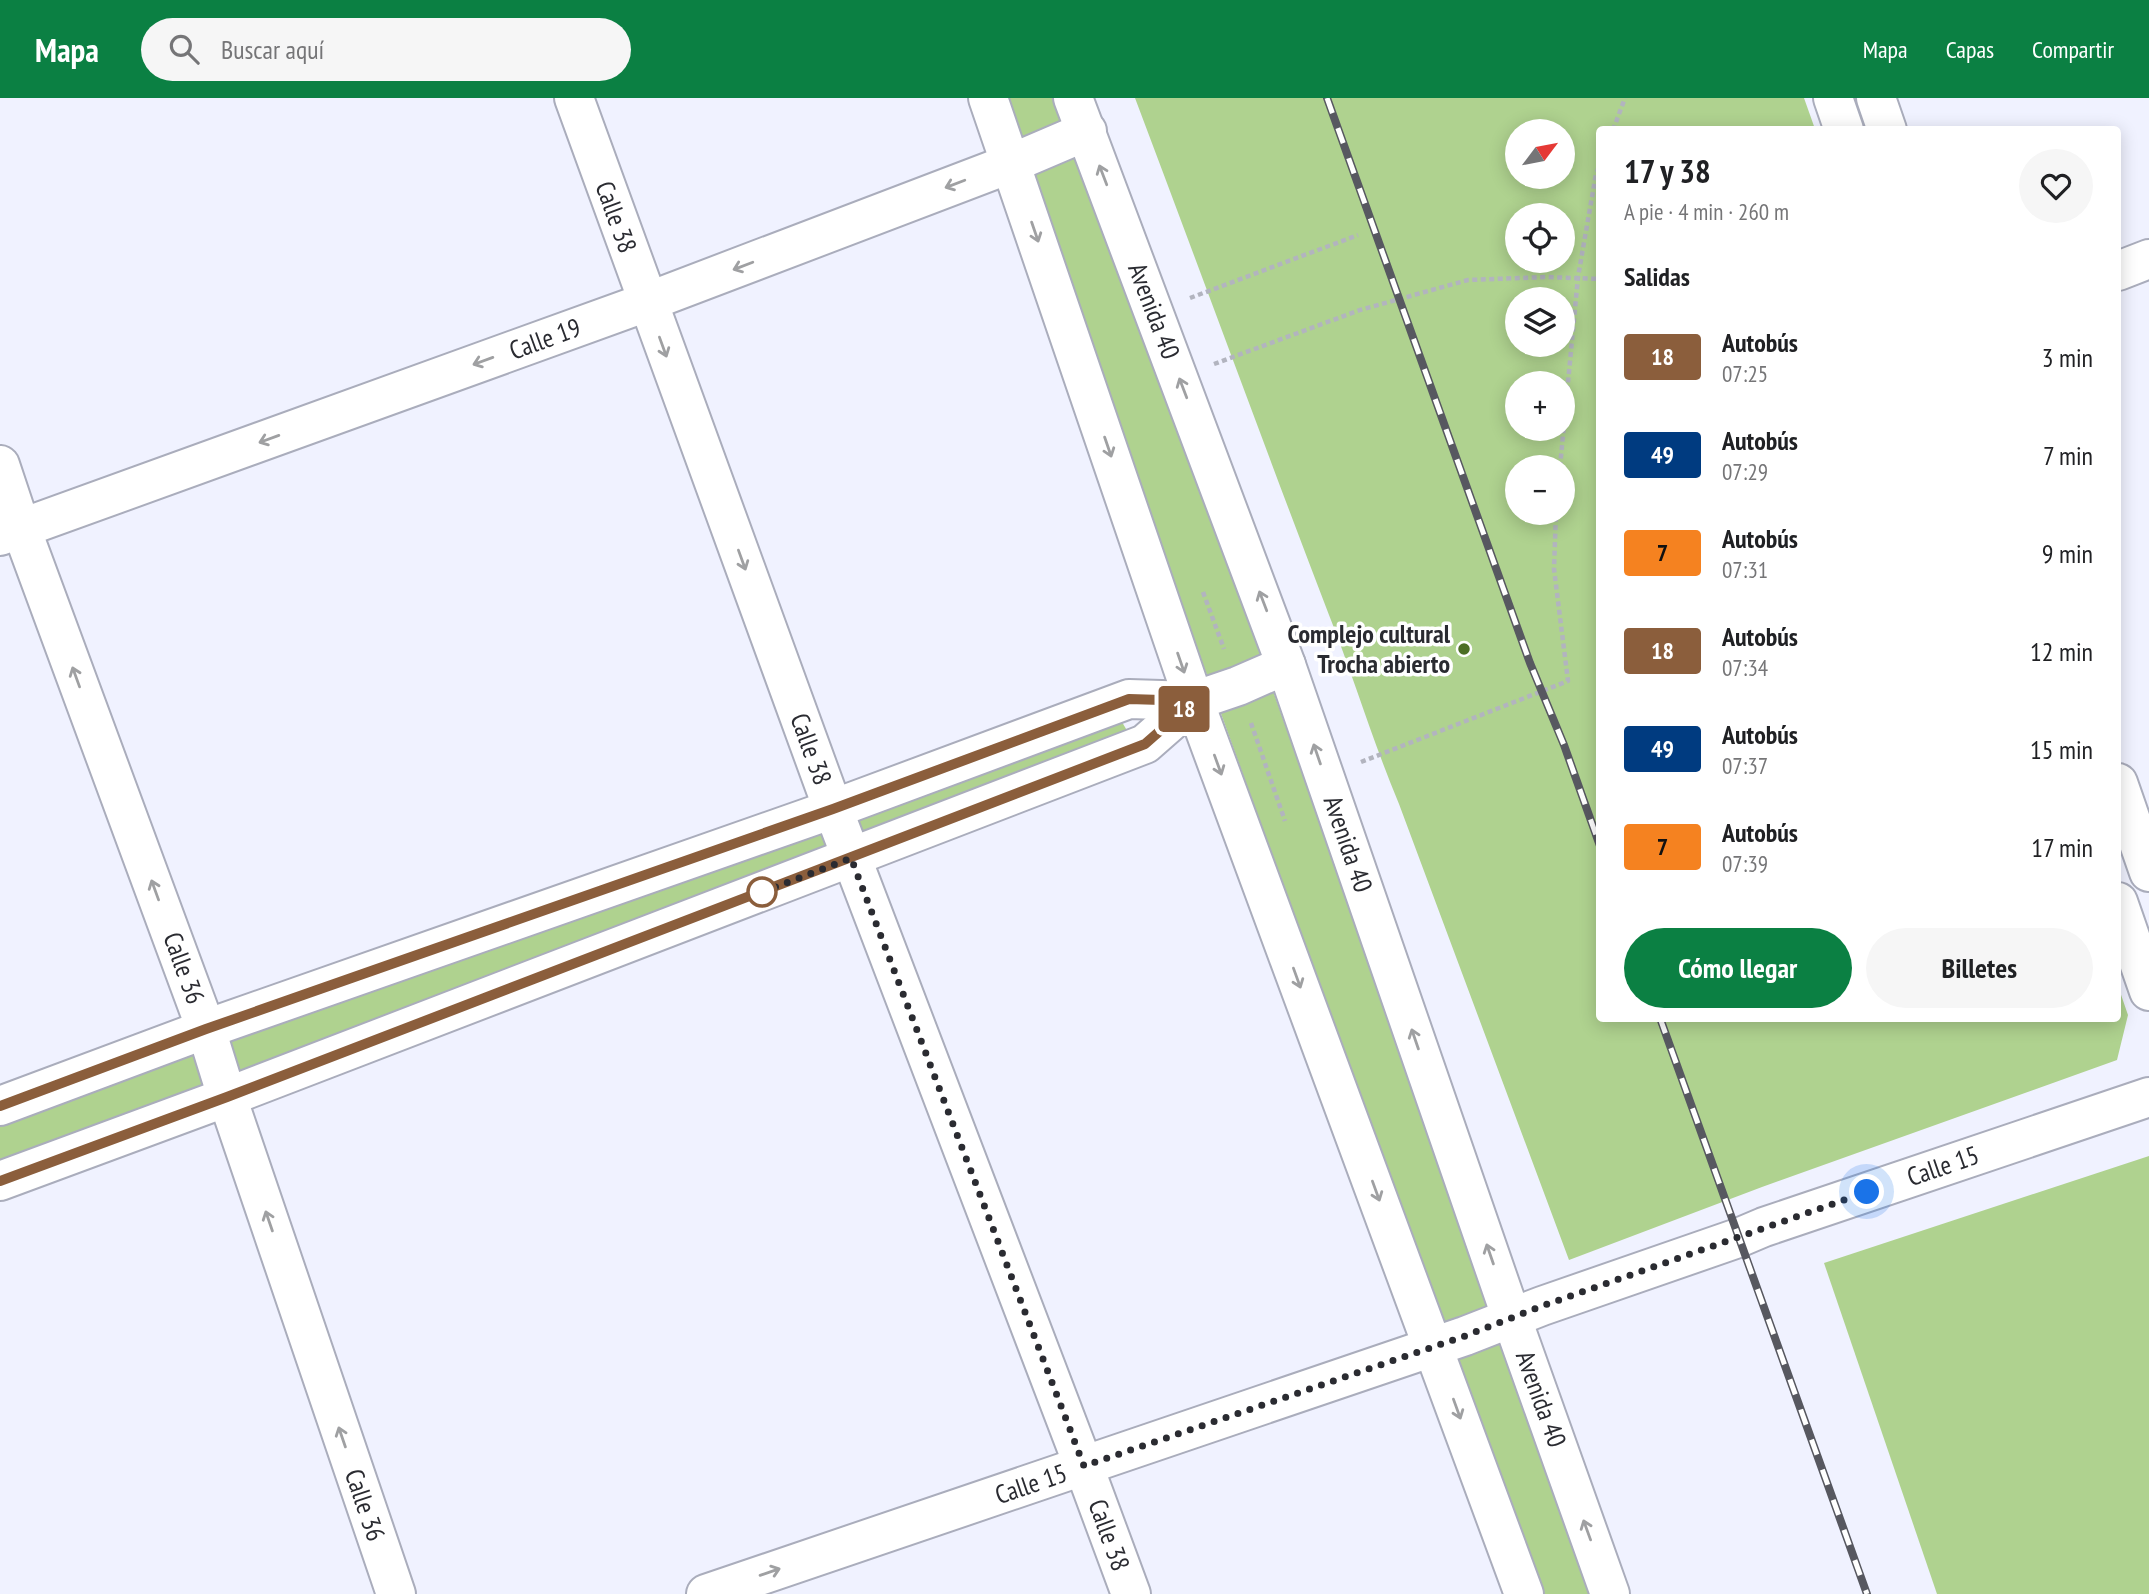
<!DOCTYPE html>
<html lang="es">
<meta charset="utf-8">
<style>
body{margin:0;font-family:"PT Sans Narrow",sans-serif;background:#f6f6f6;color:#202124;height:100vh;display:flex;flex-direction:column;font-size:26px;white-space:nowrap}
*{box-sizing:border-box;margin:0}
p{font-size:23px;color:#757577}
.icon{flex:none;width:38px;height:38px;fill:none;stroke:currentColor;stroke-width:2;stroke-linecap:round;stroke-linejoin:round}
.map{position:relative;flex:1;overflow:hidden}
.drawer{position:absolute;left:1596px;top:28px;width:525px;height:896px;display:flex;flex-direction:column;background:#fff;border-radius:7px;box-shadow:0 4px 18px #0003}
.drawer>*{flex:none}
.badge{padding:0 14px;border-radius:5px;font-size:24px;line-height:46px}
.needle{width:46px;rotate:58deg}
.controls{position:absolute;left:1505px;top:21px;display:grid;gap:14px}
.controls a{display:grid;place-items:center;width:70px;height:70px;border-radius:50%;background:#fff;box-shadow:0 4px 18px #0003;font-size:35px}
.you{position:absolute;width:35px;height:35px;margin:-18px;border:5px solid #fff;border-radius:50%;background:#1a73e8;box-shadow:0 0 0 10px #1a73e833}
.map>.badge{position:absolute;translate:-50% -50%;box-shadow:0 0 0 4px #fff}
h2{padding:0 28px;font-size:26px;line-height:63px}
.round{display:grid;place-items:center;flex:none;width:74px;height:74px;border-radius:37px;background:#f6f6f6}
.headline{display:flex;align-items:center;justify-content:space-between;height:119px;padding:0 28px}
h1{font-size:33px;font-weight:700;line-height:52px}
.action{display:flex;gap:14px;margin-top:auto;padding:14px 28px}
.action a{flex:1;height:80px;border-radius:42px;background:#0b8043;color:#fff;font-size:28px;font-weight:700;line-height:80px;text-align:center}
.action a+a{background:#f6f6f6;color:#202124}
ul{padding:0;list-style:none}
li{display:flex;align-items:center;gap:21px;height:98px;padding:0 28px}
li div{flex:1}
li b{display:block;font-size:26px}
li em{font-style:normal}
li .badge{min-width:77px;font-weight:700;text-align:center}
header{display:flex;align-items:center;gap:42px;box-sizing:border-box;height:98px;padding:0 35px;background:#0b8043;color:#fff}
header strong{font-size:33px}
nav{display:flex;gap:38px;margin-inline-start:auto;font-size:24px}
.search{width:490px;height:63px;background:#f6f6f6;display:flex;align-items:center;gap:18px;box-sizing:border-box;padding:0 24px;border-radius:38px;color:#757577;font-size:26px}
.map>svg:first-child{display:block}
.green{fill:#afd28f;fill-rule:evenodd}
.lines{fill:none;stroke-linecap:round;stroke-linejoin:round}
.street-casing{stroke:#aaadbc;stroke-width:42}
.secondary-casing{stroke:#aaadbc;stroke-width:42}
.path{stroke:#b2b4bf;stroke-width:4.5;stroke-dasharray:5 3.5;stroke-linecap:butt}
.street{stroke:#fff;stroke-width:38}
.secondary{stroke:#fff;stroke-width:38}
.rail-casing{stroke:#575860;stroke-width:8}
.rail{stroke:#fff;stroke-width:5;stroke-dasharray:16;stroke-linecap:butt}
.oneway{stroke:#9fa0a2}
.line-casing{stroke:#fff;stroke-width:16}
.line{stroke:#8b5e3c;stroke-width:10}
.walk{stroke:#2a2b31;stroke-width:7;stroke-dasharray:0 12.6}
.poi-dot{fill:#4c6e25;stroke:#fff;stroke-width:2.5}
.stop-dot{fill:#fff;stroke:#8b5e3c;stroke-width:3.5}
.labels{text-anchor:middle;stroke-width:7;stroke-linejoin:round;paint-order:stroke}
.street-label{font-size:26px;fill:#2a2b31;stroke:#fff}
.poi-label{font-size:26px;font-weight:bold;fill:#2a2b31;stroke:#fff;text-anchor:end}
</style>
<header>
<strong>Mapa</strong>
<div class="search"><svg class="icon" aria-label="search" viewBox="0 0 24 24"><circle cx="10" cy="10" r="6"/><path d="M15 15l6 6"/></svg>Buscar aquí</div>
<nav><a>Mapa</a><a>Capas</a><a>Compartir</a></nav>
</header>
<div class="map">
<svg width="2149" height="1496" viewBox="0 0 2149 1496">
<rect width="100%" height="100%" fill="#f0f2ff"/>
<g class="green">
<polygon points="987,0 1063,0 1593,1496 1538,1496 1210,585"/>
<path d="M1135 0H1804L1815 31 1600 32V920H2118V888L2128 917 2117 962 1762 1089 1569 1162 1399 706C1373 644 1354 580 1329 517 1263 345 1200 172 1135 0ZM1563 33V79H1517V33ZM1563 117V163H1517V117ZM1563 201V247H1517V201ZM1563 285V331H1517V285ZM1563 369V415H1517V369Z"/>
<polygon points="1119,619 1132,641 0,1077 0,1013"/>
<polygon points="2149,1058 2149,1496 1937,1496 1824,1165"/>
</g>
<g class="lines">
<defs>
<g id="street">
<polyline points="574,0 833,711 1084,1369 1131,1496"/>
<polyline points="1833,0 1844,32"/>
<polyline points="1876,0 1887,32"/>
<polyline points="2118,173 2149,161"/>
<polyline points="0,367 21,430 206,931 227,999 396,1496"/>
<polyline points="0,438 647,204 1012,65 1087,33"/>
<polyline points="2118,685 2149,774"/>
<polyline points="2118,804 2149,893"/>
<polyline points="706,1496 1465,1238 1542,1208 1738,1140 1764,1129 2149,999"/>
</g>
<g id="secondary">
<polyline points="988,0 1194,603 1524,1496"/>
<polyline points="1073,0 1286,567 1512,1221 1610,1496"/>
<polyline points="0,1008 206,931 833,711 1129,601 1194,603 1238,588 1286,567"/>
<polyline points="0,1083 227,999 1145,646 1194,603"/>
</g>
</defs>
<use href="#street" class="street-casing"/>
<use href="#secondary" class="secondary-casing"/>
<g class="path">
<polyline points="1613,32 1625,0"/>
<polyline points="1190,200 1358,137"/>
<polyline points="1214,266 1360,212 1468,182 1547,179 1600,181"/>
<polyline points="1560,369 1578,179 1596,76 1600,66"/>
<polyline points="1203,494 1224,551"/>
<polyline points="1251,625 1285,723"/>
<polyline points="1361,664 1568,583 1554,471 1556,415"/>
</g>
<use href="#street" class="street"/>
<use href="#secondary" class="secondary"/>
<defs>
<g id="rail">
<polyline points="1327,0 1530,565 1564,647 1600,748"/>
<polyline points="1660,920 1867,1496"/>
</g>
</defs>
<use href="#rail" class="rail-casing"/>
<use href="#rail" class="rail"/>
</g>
<defs><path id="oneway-shaft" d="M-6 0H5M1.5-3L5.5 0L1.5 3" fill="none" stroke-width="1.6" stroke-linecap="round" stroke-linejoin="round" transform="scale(1.75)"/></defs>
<g class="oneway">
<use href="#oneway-shaft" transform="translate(1103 77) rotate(-111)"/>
<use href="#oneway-shaft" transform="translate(955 86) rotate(159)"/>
<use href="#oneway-shaft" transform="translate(1035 134) rotate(71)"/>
<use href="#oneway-shaft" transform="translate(743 168) rotate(159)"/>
<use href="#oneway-shaft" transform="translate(663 249) rotate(70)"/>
<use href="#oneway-shaft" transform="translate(483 263) rotate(160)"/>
<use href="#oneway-shaft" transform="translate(1183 290) rotate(-111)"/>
<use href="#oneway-shaft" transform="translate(269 341) rotate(160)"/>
<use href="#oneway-shaft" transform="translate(1108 349) rotate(71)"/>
<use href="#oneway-shaft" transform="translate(742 462) rotate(70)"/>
<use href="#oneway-shaft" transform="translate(1263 503) rotate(-111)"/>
<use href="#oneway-shaft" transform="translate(1181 565) rotate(71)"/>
<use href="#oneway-shaft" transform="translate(76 579) rotate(-110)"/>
<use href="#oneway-shaft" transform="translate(1317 656) rotate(-109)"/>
<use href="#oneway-shaft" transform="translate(1218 667) rotate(70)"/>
<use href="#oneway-shaft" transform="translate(155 792) rotate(-110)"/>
<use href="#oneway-shaft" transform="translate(1297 880) rotate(70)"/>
<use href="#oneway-shaft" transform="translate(1415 941) rotate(-109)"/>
<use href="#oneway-shaft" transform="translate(1376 1093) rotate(70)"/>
<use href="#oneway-shaft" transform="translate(269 1123) rotate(-109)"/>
<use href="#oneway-shaft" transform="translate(1490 1156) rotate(-109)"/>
<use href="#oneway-shaft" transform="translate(1457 1311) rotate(70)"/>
<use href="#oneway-shaft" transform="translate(342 1339) rotate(-109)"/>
<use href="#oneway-shaft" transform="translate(1587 1432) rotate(-110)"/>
<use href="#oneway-shaft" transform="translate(770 1474) rotate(-19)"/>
</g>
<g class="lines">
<defs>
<polyline id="line" points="0,1008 206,931 833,711 1129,601 1194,603 1145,646 227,999 0,1083"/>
</defs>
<use href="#line" class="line-casing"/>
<use href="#line" class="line"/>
<polyline class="walk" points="762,794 757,796 851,760 1084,1368 1465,1238 1542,1208 1867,1094"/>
</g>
<circle class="poi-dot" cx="1464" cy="551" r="7"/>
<circle class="stop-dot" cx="762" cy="794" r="14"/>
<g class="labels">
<g class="street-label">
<text transform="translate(616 119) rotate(70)" y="9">Calle 38</text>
<text transform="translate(1154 213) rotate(69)" y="9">Avenida 40</text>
<text transform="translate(545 241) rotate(-20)" y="9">Calle 19</text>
<text transform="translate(811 651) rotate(70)" y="9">Calle 38</text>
<text transform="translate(1348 746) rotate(71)" y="9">Avenida 40</text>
<text transform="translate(184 870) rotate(70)" y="9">Calle 36</text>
<text transform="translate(1943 1068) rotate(-19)" y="9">Calle 15</text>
<text transform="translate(1541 1301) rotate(70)" y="9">Avenida 40</text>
<text transform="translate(1031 1386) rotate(-19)" y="9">Calle 15</text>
<text transform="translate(365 1407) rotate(71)" y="9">Calle 36</text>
<text transform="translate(1109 1437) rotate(70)" y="9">Calle 38</text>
</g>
<g class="poi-label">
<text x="1450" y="545">Complejo cultural<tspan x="1450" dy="30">Trocha abierto</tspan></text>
</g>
</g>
</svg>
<div class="controls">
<a><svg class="needle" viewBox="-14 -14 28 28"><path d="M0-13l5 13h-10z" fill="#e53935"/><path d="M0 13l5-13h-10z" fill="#757577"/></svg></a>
<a><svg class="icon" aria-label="locate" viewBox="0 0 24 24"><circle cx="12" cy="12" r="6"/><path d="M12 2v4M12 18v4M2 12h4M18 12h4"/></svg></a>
<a><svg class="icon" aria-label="layers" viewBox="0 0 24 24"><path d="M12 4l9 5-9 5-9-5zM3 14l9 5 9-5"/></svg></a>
<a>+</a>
<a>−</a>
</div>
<div class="you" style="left:1867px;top:1094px"></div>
<b class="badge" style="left:1184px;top:611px;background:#8b5e3c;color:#fff">18</b>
<section class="drawer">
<div class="headline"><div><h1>17 y 38</h1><p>A pie · 4 min · 260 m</p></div><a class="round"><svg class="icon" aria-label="heart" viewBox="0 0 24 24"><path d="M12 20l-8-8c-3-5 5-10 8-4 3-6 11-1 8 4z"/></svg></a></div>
<h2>Salidas</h2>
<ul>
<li><span class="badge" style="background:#8b5e3c;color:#fff">18</span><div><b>Autobús</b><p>07:25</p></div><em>3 min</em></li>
<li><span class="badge" style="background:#003b80;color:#fff">49</span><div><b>Autobús</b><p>07:29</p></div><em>7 min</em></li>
<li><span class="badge" style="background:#f58220;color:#111">7</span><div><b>Autobús</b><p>07:31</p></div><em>9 min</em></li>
<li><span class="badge" style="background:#8b5e3c;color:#fff">18</span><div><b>Autobús</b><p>07:34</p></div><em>12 min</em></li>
<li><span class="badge" style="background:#003b80;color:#fff">49</span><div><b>Autobús</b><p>07:37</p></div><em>15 min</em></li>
<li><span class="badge" style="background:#f58220;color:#111">7</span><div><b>Autobús</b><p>07:39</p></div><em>17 min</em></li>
</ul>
<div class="action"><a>Cómo llegar</a><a>Billetes</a></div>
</section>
</div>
